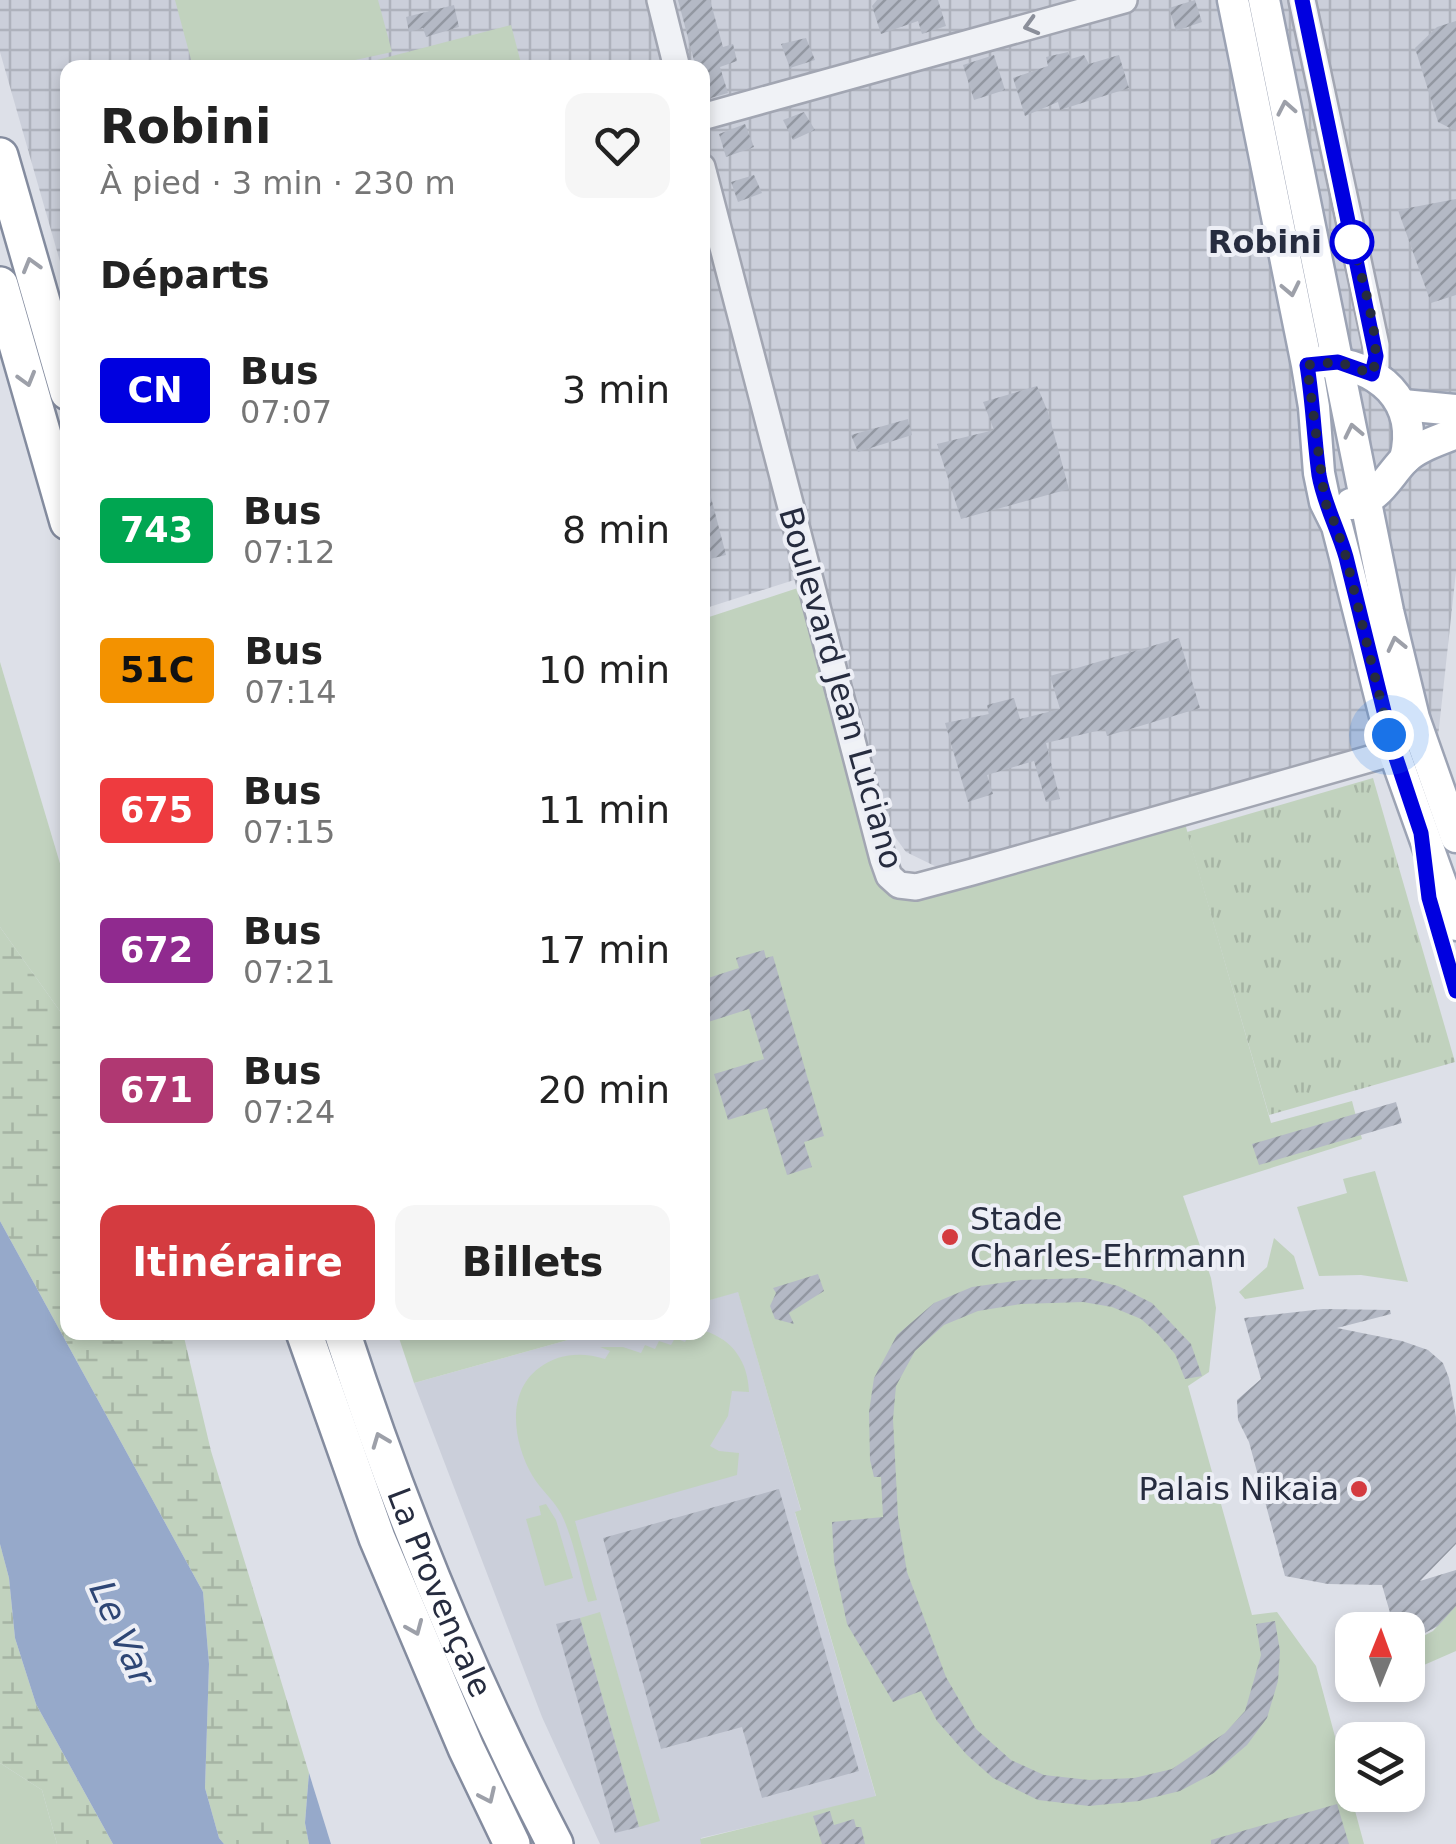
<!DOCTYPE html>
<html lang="fr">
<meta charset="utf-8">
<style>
body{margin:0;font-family:"DejaVu Sans",sans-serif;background:#f6f6f6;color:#222;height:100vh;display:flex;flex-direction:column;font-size:38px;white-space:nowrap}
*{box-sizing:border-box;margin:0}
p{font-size:32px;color:#767676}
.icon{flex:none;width:55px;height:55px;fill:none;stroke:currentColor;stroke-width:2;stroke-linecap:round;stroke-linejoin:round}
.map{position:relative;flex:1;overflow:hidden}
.panel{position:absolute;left:60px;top:60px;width:650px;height:1280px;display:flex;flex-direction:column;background:#fff;border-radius:20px;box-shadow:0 5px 15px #0003}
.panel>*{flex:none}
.badge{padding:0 20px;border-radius:8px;font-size:35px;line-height:65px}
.needle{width:65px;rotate:1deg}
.fabs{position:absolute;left:1335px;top:1612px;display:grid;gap:20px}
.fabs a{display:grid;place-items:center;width:90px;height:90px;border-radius:20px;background:#fff;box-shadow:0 5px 15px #0003;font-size:50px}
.you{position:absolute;width:50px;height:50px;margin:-25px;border:8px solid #fff;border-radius:50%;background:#1a73e8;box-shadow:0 0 0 15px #1a73e833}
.map>.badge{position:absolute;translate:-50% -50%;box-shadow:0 0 0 5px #fff}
h2{padding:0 40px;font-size:38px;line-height:90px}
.round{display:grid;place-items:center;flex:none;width:105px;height:105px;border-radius:20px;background:#f6f6f6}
.overview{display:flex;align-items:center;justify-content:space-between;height:170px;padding:0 40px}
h1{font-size:48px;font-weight:800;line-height:75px}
.primary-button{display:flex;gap:20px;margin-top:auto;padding:20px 40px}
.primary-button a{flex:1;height:115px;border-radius:20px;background:#d43b40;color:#fff;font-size:40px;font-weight:800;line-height:115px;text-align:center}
.primary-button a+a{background:#f6f6f6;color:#222}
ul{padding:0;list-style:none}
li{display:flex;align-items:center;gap:30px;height:140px;padding:0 40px}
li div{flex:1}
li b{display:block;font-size:38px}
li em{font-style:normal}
li .badge{min-width:110px;font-weight:700;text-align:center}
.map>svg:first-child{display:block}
.built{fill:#cbcfda}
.industrial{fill:url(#industrial-grid)}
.grass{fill:#c1d2be}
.wetland{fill:url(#wetland-marsh)}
.park{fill:url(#park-tufts)}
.water{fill:#96a9ca}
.building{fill:url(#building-hatch)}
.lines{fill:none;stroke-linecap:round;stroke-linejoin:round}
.minor-casing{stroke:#a2a6b2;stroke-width:30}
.major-casing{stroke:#9ca3b4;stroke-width:35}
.highway-casing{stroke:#848c9f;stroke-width:40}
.minor{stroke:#f0f2f6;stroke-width:25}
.major{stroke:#fff;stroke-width:30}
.highway{stroke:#fff;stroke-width:35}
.oneway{stroke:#8b8f9a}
.oneway2{stroke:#9da0a9}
.line-casing{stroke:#fff;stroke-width:22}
.line{stroke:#0000e0;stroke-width:15}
.walk{stroke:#262c3f;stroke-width:10;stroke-dasharray:0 18}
.stop-dot{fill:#fff;stroke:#0000e0;stroke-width:5}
.poi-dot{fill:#d43b40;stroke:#edeff6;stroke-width:4}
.labels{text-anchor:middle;stroke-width:8;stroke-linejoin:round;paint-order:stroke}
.stop-label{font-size:32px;font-weight:bold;fill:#262c3f;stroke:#edeff6;text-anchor:end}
.street-label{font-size:32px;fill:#262c3f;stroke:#edeff6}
.poi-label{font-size:32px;fill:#262c3f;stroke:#edeff6;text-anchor:start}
.water-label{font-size:35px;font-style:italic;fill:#2e4675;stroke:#edeff6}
</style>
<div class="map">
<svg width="1456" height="1844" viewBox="0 0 1456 1844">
<defs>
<pattern id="industrial-grid" width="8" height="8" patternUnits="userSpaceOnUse" patternTransform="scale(2.5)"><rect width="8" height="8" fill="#cbcfda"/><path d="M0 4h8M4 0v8" fill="none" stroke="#aeb2bc"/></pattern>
<pattern id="wetland-marsh" width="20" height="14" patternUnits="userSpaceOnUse" patternTransform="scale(2.5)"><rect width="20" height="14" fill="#c1d2be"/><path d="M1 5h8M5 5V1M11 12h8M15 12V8" fill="none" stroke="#a6b4a4"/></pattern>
<pattern id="park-tufts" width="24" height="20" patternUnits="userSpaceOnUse" patternTransform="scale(2.5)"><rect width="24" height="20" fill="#c1d2be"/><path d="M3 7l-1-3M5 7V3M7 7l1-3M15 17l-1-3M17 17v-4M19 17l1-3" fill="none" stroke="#a6b4a4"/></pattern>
<pattern id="building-hatch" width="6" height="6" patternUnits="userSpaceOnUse" patternTransform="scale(2.5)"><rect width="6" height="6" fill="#b4b9c5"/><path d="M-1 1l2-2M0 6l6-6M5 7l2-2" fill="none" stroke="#9297a1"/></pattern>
</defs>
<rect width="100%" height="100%" fill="#dde0e8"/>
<polygon class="built" points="738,1291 801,1511 795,1513 876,1797 701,1838 701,1844 600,1844 542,1717 414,1383 593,1333 702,1332 703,1302"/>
<polygon class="industrial" points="0,0 1456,0 1456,572 1438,737 1180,801 943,870 906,852 882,819 816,573 703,609 702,68 68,68 67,286 0,52"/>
<g class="grass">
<polygon points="175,0 378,0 392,52 323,67 193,67"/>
<polygon points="511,25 522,67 350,67"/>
<polygon points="807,585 888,887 913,901 1184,820 1271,1123 1352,1101 1362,1139 1183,1196 1211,1278 1216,1308 1209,1372 1188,1386 1252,1615 1277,1612 1316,1666 1364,1844 701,1844 700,1839 876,1796 795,1512 801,1510 738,1292 703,1302 703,619"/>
<polygon points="0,662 67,887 67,1021 0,927"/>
<polygon points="1375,1171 1408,1282 1361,1275 1319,1276 1297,1207 1347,1193 1343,1179"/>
<polygon points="1274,1238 1294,1256 1304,1289 1245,1299 1239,1292 1267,1267"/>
<path d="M705 1331C733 1340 748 1362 749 1392L732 1391 728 1416 710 1446 719 1451 739 1453 737 1475 575 1521 597 1600 588 1602C580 1575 575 1546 564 1520 557 1502 541 1491 532 1475 514 1444 505 1393 539 1368 559 1353 582 1352 605 1359L610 1351 600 1347H623L641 1353 645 1345 655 1349 659 1341 671 1345 675 1338 685 1342 690 1334 701 1338Z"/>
<polygon points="397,1332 593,1332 593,1333 414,1383"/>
<polygon points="546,1504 556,1520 573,1578 545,1586 526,1519 541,1515 539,1506"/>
<polygon points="1456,1605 1456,1651 1408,1672 1408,1644 1433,1631"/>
<polygon points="600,1612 660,1821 639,1827 580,1618"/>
<polygon points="0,1763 42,1790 57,1844 0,1844"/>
</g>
<g class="wetland">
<polygon points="0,927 67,1021 68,1332 183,1333 211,1451 309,1773 305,1823 309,1844 224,1844 219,1838 205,1788 209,1664 203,1592 0,1221"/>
<polygon points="0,1544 9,1578 15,1638 36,1704 113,1844 57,1844 42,1790 0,1763"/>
</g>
<polygon class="park" points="1373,778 1455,1062 1269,1115 1187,832"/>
<g class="water">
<polygon points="0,1221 203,1592 209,1664 205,1788 219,1838 224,1844 113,1844 36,1704 15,1638 9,1578 0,1544"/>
<polygon points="309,1773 331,1844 309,1844 305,1823"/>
</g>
<g class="building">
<polygon points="678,0 710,0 723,47 733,44 737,61 720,67 728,93 704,100 702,68 696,68"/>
<polygon points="877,0 938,0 946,26 922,34 918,21 881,34 872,6"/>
<polygon points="1195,0 1202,22 1176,31 1169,8"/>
<polygon points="454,5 459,27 426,37 423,28 409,32 406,17"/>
<polygon points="1456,21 1456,131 1438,122 1415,48 1437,27"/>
<polygon points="806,38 815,60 790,68 781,44"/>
<polygon points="1068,52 1071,59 1084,55 1089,64 1119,55 1129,88 1060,110 1058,102 1025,116 1013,78 1048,66 1046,57"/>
<polygon points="994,55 1005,90 974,100 963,65"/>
<polygon points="804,112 815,130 793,140 783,120"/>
<polygon points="745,124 754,147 726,157 719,134"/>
<polygon points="754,175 762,193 738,202 731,182"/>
<polygon points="1456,199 1456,295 1431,303 1398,210"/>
<polygon points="1037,386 1048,412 1069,489 961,519 937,444 994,430 983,402"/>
<polygon points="908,419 912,435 858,452 851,435"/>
<polygon points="707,482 726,555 702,561 702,483"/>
<polygon points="1179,638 1200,708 1107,736 1105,729 1046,743 1060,799 1046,802 1034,761 987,775 993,794 968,802 945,723 989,714 987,705 1014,698 1020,719 1060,709 1050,676"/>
<polygon points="764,950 766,958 773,956 824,1136 804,1142 812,1167 787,1175 767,1108 728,1120 714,1074 764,1059 749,1009 702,1024 702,980 739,968 736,958"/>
<polygon points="1396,1102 1402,1123 1259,1165 1252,1144"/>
<polygon points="818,1274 824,1291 789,1313 794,1324 775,1319 770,1306 776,1293 773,1288"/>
<polygon points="1085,1278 1118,1286 1152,1303 1191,1344 1202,1376 1185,1379 1175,1354 1158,1334 1141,1319 1112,1307 1083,1302 1021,1304 978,1311 944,1325 915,1351 896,1386 893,1419 898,1517 907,1572 946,1677 976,1729 1011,1760 1044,1775 1089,1780 1134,1778 1172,1769 1225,1733 1245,1711 1261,1655 1256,1624 1275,1621 1280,1651 1278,1681 1267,1718 1247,1745 1214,1773 1180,1791 1139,1801 1089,1806 1038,1800 993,1778 967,1755 937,1721 921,1691 893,1702 847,1624 834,1562 832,1522 883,1517 881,1477 874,1477 870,1460 869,1412 874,1378 897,1335 934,1303 972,1287 1021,1280"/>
<polygon points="1323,1309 1390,1310 1391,1314 1337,1328 1402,1341 1428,1350 1443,1363 1449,1378 1456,1417 1456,1544 1420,1581 1456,1570 1456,1606 1438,1626 1408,1642 1408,1630 1395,1630 1382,1585 1328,1584 1285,1576 1249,1442 1238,1420 1237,1400 1261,1379 1244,1318"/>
<polygon points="779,1489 859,1771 762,1798 742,1727 661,1749 603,1538"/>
<polygon points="580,1618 639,1827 615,1833 556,1624"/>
<polygon points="1337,1804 1349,1844 1211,1844 1211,1840"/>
<polygon points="830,1811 834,1825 854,1819 856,1827 861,1827 865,1844 822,1844 813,1816"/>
</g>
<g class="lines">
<defs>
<g id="minor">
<polyline points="660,0 677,68"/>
<polyline points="1302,0 1376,345 1376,366 1371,374"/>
<polyline points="702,117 1124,0"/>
<polyline points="702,167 883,859 889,876 899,885 916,887 972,872 1394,752"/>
</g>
<g id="major">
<polyline points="1233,0 1307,365 1314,407 1319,473 1325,502 1337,526 1345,557 1394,752 1456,925"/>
<polyline points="1264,0 1388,611 1414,718 1456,837"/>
<path d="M1321 362C1378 363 1420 401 1405 459"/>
<polyline points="1403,405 1456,410"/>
<path d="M1351 504C1378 501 1388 476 1405 459 1418 446 1440 440 1456 433"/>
</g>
<g id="highway">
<polyline points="0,156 68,392"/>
<polyline points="0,285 68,522"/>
<polyline points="304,1332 377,1538 466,1748 512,1844"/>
<path id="s1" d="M342 1332C399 1507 470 1681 555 1844"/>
</g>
</defs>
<use href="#minor" class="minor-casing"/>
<use href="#major" class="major-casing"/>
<use href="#highway" class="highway-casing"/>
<use href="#minor" class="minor"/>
<use href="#major" class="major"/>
<use href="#highway" class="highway"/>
</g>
<defs><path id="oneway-chevron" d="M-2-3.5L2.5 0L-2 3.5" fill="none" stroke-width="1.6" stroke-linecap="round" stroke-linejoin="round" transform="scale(2.5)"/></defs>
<use class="oneway" href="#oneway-chevron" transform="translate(1031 26) rotate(164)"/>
<g class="oneway2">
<use href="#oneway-chevron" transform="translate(1286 108) rotate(-101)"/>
<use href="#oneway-chevron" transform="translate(31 265) rotate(-106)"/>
<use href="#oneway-chevron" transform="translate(1291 289) rotate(78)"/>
<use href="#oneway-chevron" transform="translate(27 379) rotate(74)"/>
<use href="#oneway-chevron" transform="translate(1353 431) rotate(-102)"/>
<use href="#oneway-chevron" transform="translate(1396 644) rotate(-103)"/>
<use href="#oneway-chevron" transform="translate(380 1440) rotate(-111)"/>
<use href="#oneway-chevron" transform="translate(415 1628) rotate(67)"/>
<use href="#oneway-chevron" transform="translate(488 1796) rotate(65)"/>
</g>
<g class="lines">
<defs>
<path id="line" d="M1302 0 1376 356 1372 374 1338 362 1307 365C1313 402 1314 438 1319 475 1324 504 1338 529 1346 557L1394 752 1421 833 1429 898 1456 991"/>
</defs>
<use href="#line" class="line-casing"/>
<use href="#line" class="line"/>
<path class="walk" d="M1352 242 1350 234C1358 268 1385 343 1372 374L1338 362 1307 365 1325 502 1336 526 1346 557 1389 735"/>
</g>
<circle class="stop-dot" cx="1352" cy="242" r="20"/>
<g class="poi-dot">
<circle cx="950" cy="1237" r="10"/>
<circle cx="1359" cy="1489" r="10"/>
</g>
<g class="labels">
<g class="stop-label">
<text x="1322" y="253">Robini</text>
</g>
<g class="street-label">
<text transform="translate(841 688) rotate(74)" y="11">Boulevard Jean Luciano</text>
<text dy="11" stroke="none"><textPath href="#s1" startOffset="278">La Provençale</textPath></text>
</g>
<g class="poi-label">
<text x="970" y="1230">Stade<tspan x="970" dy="37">Charles-Ehrmann</tspan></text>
<text x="1339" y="1500" text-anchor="end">Palais Nikaia</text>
</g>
<g class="water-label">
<text transform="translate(122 1633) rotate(66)" y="12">Le Var</text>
</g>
</g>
</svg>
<div class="fabs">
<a><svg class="needle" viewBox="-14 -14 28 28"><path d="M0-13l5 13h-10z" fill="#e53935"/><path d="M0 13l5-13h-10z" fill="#767676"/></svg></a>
<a><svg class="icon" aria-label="layers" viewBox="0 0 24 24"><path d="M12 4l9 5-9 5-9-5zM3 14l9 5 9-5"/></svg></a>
</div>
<div class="you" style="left:1389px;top:735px"></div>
<section class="panel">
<div class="overview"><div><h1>Robini</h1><p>À pied · 3 min · 230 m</p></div><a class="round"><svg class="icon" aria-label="heart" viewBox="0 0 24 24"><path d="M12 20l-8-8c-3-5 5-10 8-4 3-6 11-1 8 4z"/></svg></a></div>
<h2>Départs</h2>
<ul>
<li><span class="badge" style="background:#0000e0;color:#fff">CN</span><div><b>Bus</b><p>07:07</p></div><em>3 min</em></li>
<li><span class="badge" style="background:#00a651;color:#fff">743</span><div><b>Bus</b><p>07:12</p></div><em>8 min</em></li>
<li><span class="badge" style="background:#f39200;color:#111">51C</span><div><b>Bus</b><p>07:14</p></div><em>10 min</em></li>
<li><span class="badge" style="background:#ee3b3f;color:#fff">675</span><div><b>Bus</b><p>07:15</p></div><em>11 min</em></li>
<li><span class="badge" style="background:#902a8f;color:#fff">672</span><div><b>Bus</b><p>07:21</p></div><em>17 min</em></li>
<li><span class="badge" style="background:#b03872;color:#fff">671</span><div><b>Bus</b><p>07:24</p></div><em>20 min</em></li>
</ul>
<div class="primary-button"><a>Itinéraire</a><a>Billets</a></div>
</section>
</div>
